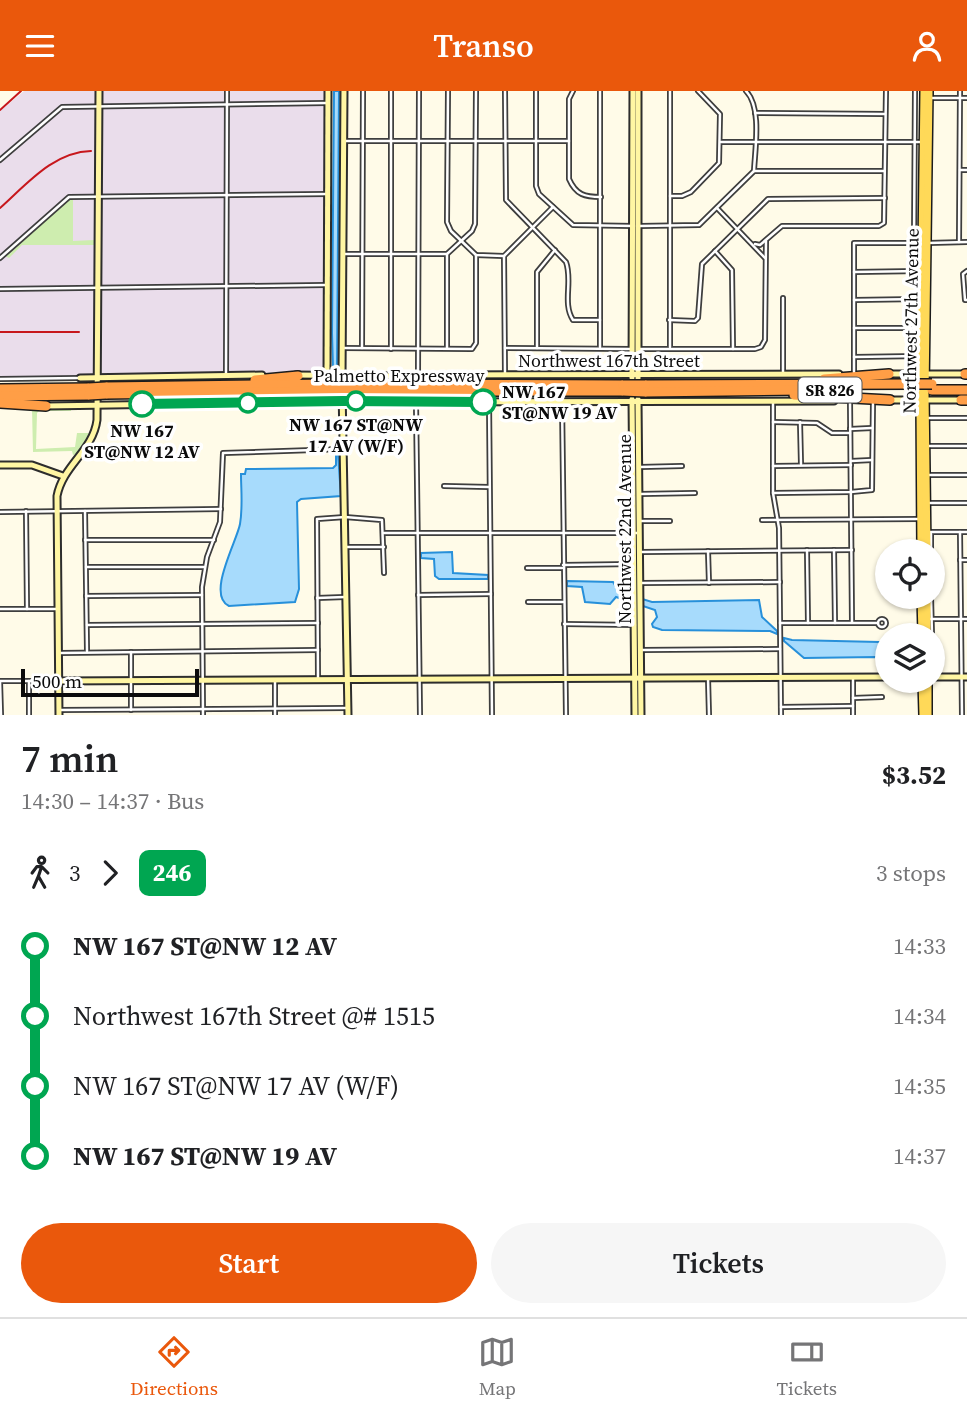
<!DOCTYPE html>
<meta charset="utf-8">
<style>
body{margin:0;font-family:"Source Serif 4",serif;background:#f6f6f6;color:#202124;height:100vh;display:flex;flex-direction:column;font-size:26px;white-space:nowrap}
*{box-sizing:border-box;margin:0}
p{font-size:23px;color:#757577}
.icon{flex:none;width:38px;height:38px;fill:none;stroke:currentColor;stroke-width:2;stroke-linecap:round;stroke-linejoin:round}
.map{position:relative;height:624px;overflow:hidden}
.sheet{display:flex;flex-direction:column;background:#fff;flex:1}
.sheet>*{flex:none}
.badge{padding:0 14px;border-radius:10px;font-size:24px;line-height:46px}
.fabs{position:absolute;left:875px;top:448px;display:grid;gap:14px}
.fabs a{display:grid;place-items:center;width:70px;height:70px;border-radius:50%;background:#fff;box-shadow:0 2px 5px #0004;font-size:35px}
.scale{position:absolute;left:21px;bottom:18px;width:178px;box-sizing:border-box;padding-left:7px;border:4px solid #0b0b0b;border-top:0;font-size:19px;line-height:24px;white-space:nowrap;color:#0b0b0b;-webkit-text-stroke:5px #fff;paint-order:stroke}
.map>.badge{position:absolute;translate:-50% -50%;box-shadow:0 0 0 4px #fff}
.legs{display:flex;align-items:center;gap:10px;height:77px;padding:0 21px;font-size:23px}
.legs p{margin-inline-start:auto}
.headline{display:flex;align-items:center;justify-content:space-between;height:119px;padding:0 21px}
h1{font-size:38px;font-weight:600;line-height:52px}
.primary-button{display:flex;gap:14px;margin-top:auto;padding:14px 21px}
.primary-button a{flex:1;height:80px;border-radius:42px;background:#ea580c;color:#fff;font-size:28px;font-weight:600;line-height:80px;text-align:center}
.primary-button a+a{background:#f6f6f6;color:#202124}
ul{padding:0 21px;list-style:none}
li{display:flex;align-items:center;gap:24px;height:70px;font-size:26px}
li i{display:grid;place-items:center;width:10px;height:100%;margin:0 9px;background:currentColor}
li i::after{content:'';width:18px;height:18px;margin:-9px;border:5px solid;border-radius:50%;background:#fff}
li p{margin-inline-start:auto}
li:first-child i{background:linear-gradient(#0000 50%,currentColor 0)}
li:last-child i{background:linear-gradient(currentColor 50%,#0000 0)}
header{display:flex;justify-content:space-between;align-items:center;height:91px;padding:0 21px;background:#ea580c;color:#fff;font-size:32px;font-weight:600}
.menu{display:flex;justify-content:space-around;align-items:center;height:98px;border-top:2px solid #e0e0e0;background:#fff;font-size:19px;color:#757577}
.menu a{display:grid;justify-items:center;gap:4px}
.menu .current{color:#ea580c}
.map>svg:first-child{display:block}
.industrial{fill:#eaddeb}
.green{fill:#ceedaf}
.water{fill:#a7dbfc;stroke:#2790da;stroke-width:2}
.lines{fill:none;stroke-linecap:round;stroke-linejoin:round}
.street-casing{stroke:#3e3e3e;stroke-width:6}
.secondary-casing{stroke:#2d2d2d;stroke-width:9}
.primary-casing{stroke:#1c1c1c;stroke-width:10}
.highway-casing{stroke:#1c1c1c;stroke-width:12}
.street{stroke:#fff;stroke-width:2.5}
.secondary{stroke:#fff6a3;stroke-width:5}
.primary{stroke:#ffd958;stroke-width:7}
.highway{stroke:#ff9e46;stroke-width:9}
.rail{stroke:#c7171c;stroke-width:2}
.highway-bridge-casing{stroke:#1c1c1c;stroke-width:12;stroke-linecap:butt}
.highway-bridge{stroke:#ff9e46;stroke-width:9}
.line-1-casing{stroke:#fff;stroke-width:16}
.line-1{stroke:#00a651;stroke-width:10}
.stop-1-dot{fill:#fff;stroke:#00a651;stroke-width:3.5}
.labels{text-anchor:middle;stroke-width:7;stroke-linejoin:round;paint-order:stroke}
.shield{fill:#fff;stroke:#545454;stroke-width:2}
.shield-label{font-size:16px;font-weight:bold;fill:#0b0b0b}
.street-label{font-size:18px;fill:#0b0b0b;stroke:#fff}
.stop-label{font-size:18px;font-weight:bold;fill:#0b0b0b;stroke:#fff}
</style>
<header><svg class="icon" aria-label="menu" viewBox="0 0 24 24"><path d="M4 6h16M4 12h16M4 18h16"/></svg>Transo<svg class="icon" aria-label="person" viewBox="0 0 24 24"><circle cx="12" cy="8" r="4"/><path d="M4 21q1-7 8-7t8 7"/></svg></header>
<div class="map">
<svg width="967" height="624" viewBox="0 0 967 624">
<rect width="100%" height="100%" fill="#fffbe8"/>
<polygon class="industrial" points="24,0 332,0 331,288 0,285 0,20"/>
<g class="green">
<polygon points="70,108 73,108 73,150 94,149 95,154 22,154 9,167 5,165"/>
<polygon points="71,317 71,320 39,320 37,322 36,358 75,356 77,342 88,342 92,344 80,362 73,364 72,360 33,361 32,318"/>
</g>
<g class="water">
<polygon points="334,0 339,0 337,283 333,278 332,242"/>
<path d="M336 363H338L341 405 301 408 297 411 299 498 295 511 229 515C206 504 237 450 240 433 243 416 241 399 241 383H245L246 378 333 377 336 374Z"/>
<polygon points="452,461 453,482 488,484 488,488 439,488 435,485 434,468 421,467 421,462"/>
<polygon points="567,490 613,491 619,501 652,511 759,509 762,526 777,540 777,543 770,540 662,539 653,536 652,533 657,526 655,519 616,506 610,513 585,511 582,496 567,495"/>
<path d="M784 547 792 549 879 551C888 558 888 571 884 580H880L879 571 876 566 804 567 784 550Z"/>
</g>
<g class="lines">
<defs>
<g id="street">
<polyline points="448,0 447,131 451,140 476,164 504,165 553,116"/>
<path d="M505 0 506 109 566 171C573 190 562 212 573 229H600"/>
<polyline points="536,0 536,95 539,103 573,134 634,135"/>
<path d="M573 0 569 8V88C576 104 585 106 601 106"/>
<polyline points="929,7 967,7"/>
<polyline points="755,22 885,23"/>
<polyline points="344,50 569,50"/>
<polyline points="721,51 920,51"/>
<polyline points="0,69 62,16 327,12"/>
<polyline points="960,79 967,79"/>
<polyline points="754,80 884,80"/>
<polyline points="670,105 682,105 691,101 719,72 720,23 698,0"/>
<polyline points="717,117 765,167"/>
<path d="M640 135 699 134 754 80C755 58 762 16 746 0"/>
<polyline points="959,151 960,0"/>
<polyline points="914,152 915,0"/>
<polyline points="928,152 967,151"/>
<polyline points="755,153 760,154 782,135 879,135 884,132 886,0"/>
<polyline points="715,160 732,179 733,258"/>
<polyline points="344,163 447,163 472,140 475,133 476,0"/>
<polyline points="504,165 505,284"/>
<polyline points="0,167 69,106 328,103"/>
<polyline points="967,180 963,183 965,209 967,209"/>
<polyline points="854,181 920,180"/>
<polyline points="0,198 326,194"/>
<polyline points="854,209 920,208"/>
<polyline points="669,229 695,230 698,227 702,173 768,108 885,107"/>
<polyline points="854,237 920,237"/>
<polyline points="600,256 600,0"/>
<polyline points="670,256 670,0"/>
<polyline points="343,257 472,258 476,252 476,164"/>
<polyline points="362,257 363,0"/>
<polyline points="447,257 447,163"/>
<polyline points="505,257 631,258"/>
<polyline points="537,257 537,181 555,159"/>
<polyline points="391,258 391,0"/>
<polyline points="638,258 755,258 761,256 765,249 766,150"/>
<polyline points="854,266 920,265"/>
<polyline points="783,281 783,207"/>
<polyline points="854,282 854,152 922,152"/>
<polyline points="226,284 227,0"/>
<polyline points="418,284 419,0"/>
<polyline points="0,288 80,287"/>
<polyline points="489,310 492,624"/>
<polyline points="562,310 566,624"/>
<polyline points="773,310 773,402 779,437 781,624"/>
<polyline points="850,310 852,531"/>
<polyline points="416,312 420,624"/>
<polyline points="925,327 967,327"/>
<polyline points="773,331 817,332 832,342 850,342"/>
<polyline points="800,331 801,373"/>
<polyline points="850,338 872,337"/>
<polyline points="929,355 967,355"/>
<polyline points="851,370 872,369"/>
<polyline points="773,375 851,374"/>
<polyline points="640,376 682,375"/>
<polyline points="928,384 967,384"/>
<polyline points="444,395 489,396"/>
<polyline points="773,402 851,401 872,399 873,311"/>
<polyline points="640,403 695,402"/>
<polyline points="929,412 967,412"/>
<polyline points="26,420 27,518"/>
<polyline points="85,420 87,560"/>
<polyline points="0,421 221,418"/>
<polyline points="762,429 919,428"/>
<polyline points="640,430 670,430"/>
<polyline points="930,441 967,441"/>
<polyline points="960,441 962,624"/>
<polyline points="384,442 638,442"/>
<polyline points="931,443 931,460"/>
<polyline points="85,449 214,449"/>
<polyline points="345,456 384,456"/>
<polyline points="807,459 808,532"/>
<polyline points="834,459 835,532"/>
<polyline points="708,460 709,492"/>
<polyline points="642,461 852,459"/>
<polyline points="960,469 967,469"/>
<polyline points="563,474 634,473"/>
<polyline points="86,476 204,476"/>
<polyline points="527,477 562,477"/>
<polyline points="641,492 780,491"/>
<polyline points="418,504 491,503"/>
<polyline points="86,505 202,504"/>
<polyline points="931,506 932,544"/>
<polyline points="317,507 345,506"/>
<polyline points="528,511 563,511"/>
<polyline points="0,518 56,518"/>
<circle cx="882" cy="532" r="4"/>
<polyline points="928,528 967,528"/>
<polyline points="780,532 878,532"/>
<polyline points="564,533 635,534"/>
<polyline points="87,534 318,532"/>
<polyline points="642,559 780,558"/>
<polyline points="131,561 131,619"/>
<polyline points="60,562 318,559"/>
<polyline points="708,587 709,624"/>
<polyline points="853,587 853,624"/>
<polyline points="318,588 317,428 345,426 382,429 384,482"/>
<polyline points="275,589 275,624"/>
<polyline points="29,590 29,624"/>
<polyline points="853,607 882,606"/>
<polyline points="781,616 853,615"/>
<polyline points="59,619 346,617"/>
<polyline points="1,624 0,590 57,590"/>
<polyline points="203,624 202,496 207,466 220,431 223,362 343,358"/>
</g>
<g id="secondary">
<polyline points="638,0 638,287"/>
<polyline points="888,283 965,283"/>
<polyline points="296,284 398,285"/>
<polyline points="447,284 839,283"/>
<polyline points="327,285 328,0"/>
<polyline points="80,287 262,284"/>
<polyline points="342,287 344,0"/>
<polyline points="632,287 633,0"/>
<polyline points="342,297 348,624"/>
<polyline points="632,308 635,624"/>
<polyline points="638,308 641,624"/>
<polyline points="890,309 964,309"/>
<polyline points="291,311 411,311"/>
<polyline points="435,311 834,310"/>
<polyline points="46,315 240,312"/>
<polyline points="0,374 32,374 63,385"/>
<polyline points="933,586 967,586"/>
<polyline points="57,590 887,586"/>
<path d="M59 624 57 405C63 374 93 360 97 329L99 0"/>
</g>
<g id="primary">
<polyline points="921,460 920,314 924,0"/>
<polyline points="927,460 925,302 929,0"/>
<polyline points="921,506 922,544"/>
<polyline points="927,506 927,544"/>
<polyline points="922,590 923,624"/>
<polyline points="928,590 928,624"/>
</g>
<g id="highway">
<polyline points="965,283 967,283"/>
<polyline points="397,285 450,288"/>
<polyline points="824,288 889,283"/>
<polyline points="255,289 298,285"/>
<polyline points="350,293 623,294"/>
<polyline points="645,294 913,293"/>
<polyline points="106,296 332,293"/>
<polyline points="0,298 89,297"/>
<polyline points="932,299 967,299"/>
<polyline points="350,300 623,300"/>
<polyline points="645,301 801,299"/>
<polyline points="106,303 332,300"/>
<polyline points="794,304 890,309"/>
<polyline points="0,305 89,304"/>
<polyline points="234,308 294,311"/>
<polyline points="961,309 967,309"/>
<polyline points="410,310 457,305"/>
<polyline points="0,312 46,315"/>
</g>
</defs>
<use href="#street" class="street-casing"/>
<use href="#secondary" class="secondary-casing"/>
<use href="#primary" class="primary-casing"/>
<use href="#highway" class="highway-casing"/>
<use href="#street" class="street"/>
<use href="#secondary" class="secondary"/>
<use href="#primary" class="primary"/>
<use href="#highway" class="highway"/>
<g class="rail">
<polyline points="0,19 21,0"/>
<path d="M0 117C27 93 53 61 91 60"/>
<polyline points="0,241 79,241"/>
</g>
<defs>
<g id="highway-bridge">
<polyline points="332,293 350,293"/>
<polyline points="913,293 932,293"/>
<polyline points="623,294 645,294"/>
<polyline points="89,297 106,296"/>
<polyline points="332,300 350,300"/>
<polyline points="623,300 645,301"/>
<polyline points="89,304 106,303"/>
</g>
</defs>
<use href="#highway-bridge" class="highway-bridge-casing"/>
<use href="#highway-bridge" class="highway-bridge"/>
</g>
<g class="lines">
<defs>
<polyline id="line-1" points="142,313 343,310 483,311"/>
</defs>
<use href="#line-1" class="line-1-casing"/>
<use href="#line-1" class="line-1"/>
</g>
<g class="stop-1-dot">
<circle cx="356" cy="310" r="9"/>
<circle cx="483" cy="311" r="12"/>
<circle cx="248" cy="312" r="9"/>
<circle cx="142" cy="313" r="12"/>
</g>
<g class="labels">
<rect class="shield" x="798.5" y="286.5" width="63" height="25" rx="5"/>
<g class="shield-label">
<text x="830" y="305">SR 826</text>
</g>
<g class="street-label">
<text transform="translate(911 230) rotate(-89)" y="6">Northwest 27th Avenue</text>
<text x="609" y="276">Northwest 167th Street</text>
<text x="399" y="291">Palmetto Expressway</text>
<text transform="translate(625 438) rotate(-90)" y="6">Northwest 22nd Avenue</text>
</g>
<g class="stop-label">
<text x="502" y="307" text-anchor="start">NW 167<tspan x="502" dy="21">ST@NW 19 AV</tspan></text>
<text x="356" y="340">NW 167 ST@NW<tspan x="356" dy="21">17 AV (W/F)</tspan></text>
<text x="142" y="346">NW 167<tspan x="142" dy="21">ST@NW 12 AV</tspan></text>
</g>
</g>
</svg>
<div class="fabs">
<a><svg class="icon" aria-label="locate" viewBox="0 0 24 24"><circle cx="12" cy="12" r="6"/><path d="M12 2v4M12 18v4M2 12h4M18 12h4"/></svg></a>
<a><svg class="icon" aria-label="layers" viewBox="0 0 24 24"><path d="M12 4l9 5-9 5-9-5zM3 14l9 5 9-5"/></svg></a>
</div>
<div class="scale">500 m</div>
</div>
<section class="sheet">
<div class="headline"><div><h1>7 min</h1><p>14:30 – 14:37 · Bus</p></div><b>$3.52</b></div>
<div class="legs"><svg class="icon" aria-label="walk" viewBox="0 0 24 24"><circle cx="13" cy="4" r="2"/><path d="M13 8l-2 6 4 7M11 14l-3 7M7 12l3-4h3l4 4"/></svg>3<svg class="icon" aria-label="forward" viewBox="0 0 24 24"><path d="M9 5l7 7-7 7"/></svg><b class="badge" style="background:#00a651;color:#fff">246</b><p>3 stops</p></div>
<ul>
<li><i style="color:#00a651"></i><b>NW 167 ST@NW 12 AV</b><p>14:33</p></li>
<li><i style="color:#00a651"></i><span>Northwest 167th Street @# 1515</span><p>14:34</p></li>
<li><i style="color:#00a651"></i><span>NW 167 ST@NW 17 AV (W/F)</span><p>14:35</p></li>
<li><i style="color:#00a651"></i><b>NW 167 ST@NW 19 AV</b><p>14:37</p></li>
</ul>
<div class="primary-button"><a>Start</a><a>Tickets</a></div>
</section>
<nav class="menu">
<a class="current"><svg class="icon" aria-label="directions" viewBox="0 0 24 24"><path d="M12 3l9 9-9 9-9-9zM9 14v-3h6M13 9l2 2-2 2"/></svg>Directions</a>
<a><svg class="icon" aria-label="map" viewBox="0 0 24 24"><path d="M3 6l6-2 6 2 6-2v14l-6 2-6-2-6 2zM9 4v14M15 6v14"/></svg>Map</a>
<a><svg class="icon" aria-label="tickets" viewBox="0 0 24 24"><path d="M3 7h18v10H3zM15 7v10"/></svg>Tickets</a>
</nav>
